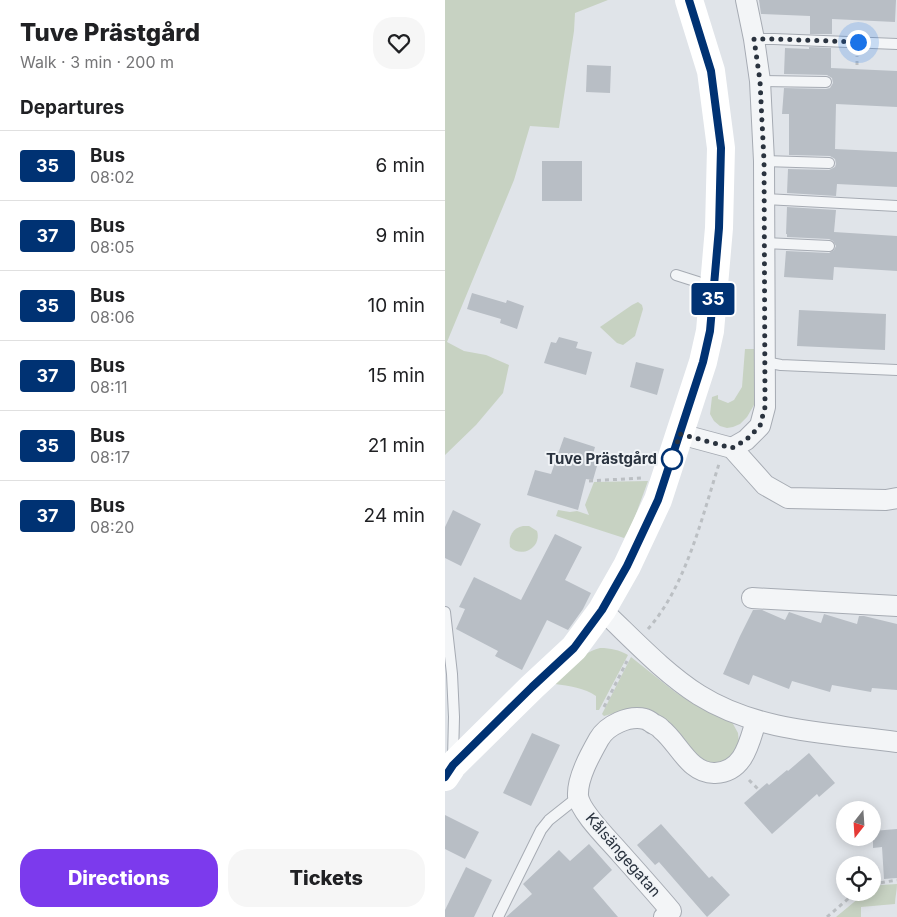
<!DOCTYPE html>
<meta charset="utf-8">
<style>
body{margin:0;font-family:Inter,sans-serif;background:#f6f6f6;color:#202124;height:100vh;display:flex;flex-direction:column;font-size:19px;white-space:nowrap}
*{box-sizing:border-box;margin:0}
p{font-size:16px;color:#757577}
.icon{flex:none;width:28px;height:28px;fill:none;stroke:currentColor;stroke-width:2;stroke-linecap:round;stroke-linejoin:round}
.map{position:relative;flex:1;overflow:hidden}
.side{display:flex;flex-direction:column;background:#fff;width:445px}
.side>*{flex:none}
.badge{padding:0 10px;border-radius:4px;font-size:18px;line-height:32px}
.needle{width:32px;rotate:197deg}
.fabs{position:absolute;left:391px;top:801px;display:grid;gap:10px}
.fabs a{display:grid;place-items:center;width:45px;height:45px;border-radius:50%;background:#fff;box-shadow:0 2px 12px #0003;font-size:25px}
.you{position:absolute;width:25px;height:25px;margin:-12px;border:4px solid #fff;border-radius:50%;background:#1a73e8;box-shadow:0 0 0 8px #1a73e833}
.map>.badge{position:absolute;translate:-50% -50%;box-shadow:0 0 0 2px #fff}
h2{padding:0 20px;font-size:19px;line-height:45px}
.round{display:grid;place-items:center;flex:none;width:52px;height:52px;border-radius:20px;background:#f6f6f6}
.overview{display:flex;align-items:center;justify-content:space-between;height:85px;padding:0 20px}
h1{font-size:24px;font-weight:800;line-height:38px}
.action{display:flex;gap:10px;margin-top:auto;padding:10px 20px}
.action a{flex:1;height:58px;border-radius:20px;background:#7c3aed;color:#fff;font-size:20px;font-weight:800;line-height:58px;text-align:center}
.action a+a{background:#f6f6f6;color:#202124}
ul{padding:0;list-style:none}
li{display:flex;align-items:center;gap:15px;height:70px;padding:0 20px;border-top:1px solid #e0e0e0}
li div{flex:1}
li b{display:block;font-size:19px}
li em{font-style:normal}
li .badge{min-width:55px;font-weight:700;text-align:center}
main{display:flex;flex:1;min-height:0}
.map>svg:first-child{display:block}
.green{fill:#c7d2c2}
.building{fill:#b8bec5}
.lines{fill:none;stroke-linecap:round;stroke-linejoin:round}
.lane-casing{stroke:#a6abb3;stroke-width:12}
.street-casing{stroke:#a6abb3;stroke-width:22}
.path{stroke:#bbbfc3;stroke-width:3;stroke-dasharray:4 4;stroke-linecap:butt}
.lane{stroke:#f3f5f7;stroke-width:10}
.street{stroke:#f3f5f7;stroke-width:20}
.secondary{stroke:#fff;stroke-width:28}
.line-casing{stroke:#fff;stroke-width:11}
.line{stroke:#003273;stroke-width:8}
.walk{stroke:#2a333f;stroke-width:5;stroke-dasharray:0 9}
.stop-dot{fill:#fff;stroke:#003273;stroke-width:2.5}
.labels{text-anchor:middle;stroke-width:4;stroke-linejoin:round;paint-order:stroke}
.stop-label{font-size:15px;font-weight:bold;fill:#2a333f;stroke:#f0f3f6;text-anchor:end}
.street-label{font-size:15px;fill:#2a333f;stroke:#f0f3f6}
</style>
<main>
<section class="side">
<div class="overview"><div><h1>Tuve Prästgård</h1><p>Walk · 3 min · 200 m</p></div><a class="round"><svg class="icon" aria-label="heart" viewBox="0 0 24 24"><path d="M12 20l-8-8c-3-5 5-10 8-4 3-6 11-1 8 4z"/></svg></a></div>
<h2>Departures</h2>
<ul>
<li><span class="badge" style="background:#003273;color:#fff">35</span><div><b>Bus</b><p>08:02</p></div><em>6 min</em></li>
<li><span class="badge" style="background:#003273;color:#fff">37</span><div><b>Bus</b><p>08:05</p></div><em>9 min</em></li>
<li><span class="badge" style="background:#003273;color:#fff">35</span><div><b>Bus</b><p>08:06</p></div><em>10 min</em></li>
<li><span class="badge" style="background:#003273;color:#fff">37</span><div><b>Bus</b><p>08:11</p></div><em>15 min</em></li>
<li><span class="badge" style="background:#003273;color:#fff">35</span><div><b>Bus</b><p>08:17</p></div><em>21 min</em></li>
<li><span class="badge" style="background:#003273;color:#fff">37</span><div><b>Bus</b><p>08:20</p></div><em>24 min</em></li>
</ul>
<div class="action"><a>Directions</a><a>Tickets</a></div>
</section>
<div class="map">
<svg width="452" height="917" viewBox="0 0 452 917">
<rect width="100%" height="100%" fill="#e0e4e9"/>
<g class="green">
<polygon points="0,0 163,0 130,13 129,31 114,128 85,126 69,180 2,342 19,351 41,355 64,365 58,393 31,425 0,455"/>
<polygon points="193,302 197,305 198,309 190,336 178,345 172,343 155,327 187,305"/>
<polygon points="300,349 311,349 309,405 302,417 295,424 288,427 282,428 275,426 269,421 265,414 267,397 273,395 273,399 283,403 289,400 297,387"/>
<polygon points="203,481 187,525 179,538 111,516 113,510 125,512 132,511 144,515 140,505 149,482"/>
<path d="M78 526H84L92 531C97 547 77 559 65 547 63 536 68 528 78 526Z"/>
<path d="M155 648C166 648 174 650 183 655L154 710H151V696C140 688 124 686 110 684 125 666 132 655 155 648Z"/>
<polygon points="186,657 230,692 244,701 287,722 293,733 294,744 290,754 274,764 258,762 191,709 184,709 159,716 157,714"/>
<path d="M452 884C452 891 450 897 450 904L416 907V917H391L420 893 428 892V888L436 885Z"/>
</g>
<g class="building">
<polygon points="314,0 451,0 450,22 387,19 387,34 365,34 365,16 316,14"/>
<polygon points="364,47 386,48 386,68 452,71 452,107 391,104 390,149 452,152 452,187 392,184 391,196 342,193 343,169 384,170 390,167 391,164 390,159 385,156 344,155 344,114 337,114 339,88 381,89 385,88 388,83 387,78 382,75 339,74 340,48 364,49"/>
<polygon points="142,65 166,66 165,93 141,92"/>
<rect x="97" y="161" width="40" height="40"/>
<polygon points="342,207 391,210 389,232 452,236 452,271 389,267 388,280 339,277 341,251 384,253 389,250 391,246 388,241 384,239 342,237 342,234 341,234"/>
<polygon points="27,293 61,303 62,300 79,306 72,329 55,323 56,319 22,309"/>
<polygon points="354,310 441,314 440,350 352,346"/>
<polygon points="114,337 133,342 131,348 147,352 141,375 99,363 106,342 111,343"/>
<polygon points="191,362 219,369 212,395 185,387"/>
<polygon points="119,437 150,447 148,454 154,459 148,480 141,479 133,510 82,495 90,470 106,474"/>
<polygon points="8,510 36,524 16,566 0,558 0,527"/>
<polygon points="110,534 137,547 120,580 146,593 138,609 123,630 102,620 77,670 50,656 53,651 11,629 20,609 14,607 29,577 76,600"/>
<polygon points="308,610 317,610 340,620 344,612 376,623 379,614 412,624 414,616 419,616 452,624 452,690 427,688 426,692 387,685 385,692 347,681 344,689 308,675 304,685 278,674 295,636"/>
<polygon points="87,733 115,745 86,806 58,793"/>
<polygon points="364,753 390,783 374,797 372,794 327,834 299,803 322,783 324,785 342,770 343,771"/>
<polygon points="0,815 34,832 20,859 0,849"/>
<polygon points="216,824 264,878 267,876 285,895 262,917 214,862 210,865 192,845"/>
<polygon points="452,829 452,878 439,879 437,847 428,848 428,831"/>
<polygon points="144,844 167,870 148,888 173,917 61,917 87,894 78,884 114,850 125,861"/>
<polygon points="21,867 47,880 29,917 0,917 0,910"/>
</g>
<g class="lines">
<defs>
<g id="lane">
<polyline points="309,39 329,39 452,44"/>
<polyline points="315,81 381,82"/>
<polyline points="319,161 384,163"/>
<polyline points="320,199 452,206"/>
<polyline points="320,243 384,246"/>
<polyline points="231,275 253,282 266,292"/>
<polyline points="320,362 336,365 452,370"/>
<polyline points="0,612 7,674 9,717 8,758"/>
<polyline points="53,917 96,830 104,820 133,797"/>
</g>
<g id="street">
<polyline points="235,434 287,448 320,485 343,498 441,500 452,498"/>
<polyline points="287,448 301,440 315,426 320,407 319,161 315,81 309,39 301,0"/>
<polyline points="307,598 452,606"/>
<path d="M157 610C188 639 218 672 254 695 313 732 385 733 452 742"/>
<path d="M219 917 226 911C210 892 193 873 176 854 165 841 135 812 133 796 132 778 145 755 154 739 162 725 184 715 200 719 201 719 206 722 207 723 210 725 214 726 216 729 234 743 244 774 270 773 299 772 304 743 311 721"/>
</g>
</defs>
<use href="#lane" class="lane-casing"/>
<use href="#street" class="street-casing"/>
<g class="path">
<polyline points="412,65 412,56"/>
<polyline points="144,481 196,478"/>
<path d="M203 629C241 586 257 517 274 464"/>
<polyline points="159,707 182,661"/>
<polyline points="304,780 314,790"/>
<polyline points="428,884 452,880"/>
<polyline points="382,917 411,892"/>
</g>
<use href="#lane" class="lane"/>
<use href="#street" class="street"/>
<polyline class="secondary" points="0,777 8,765 87,687 129,648 157,610 182,566 213,500 258,362 265,331 274,228 276,148 266,71 244,0"/>
</g>
<g class="lines">
<defs>
<polyline id="line" points="0,777 8,765 87,687 129,648 157,610 182,566 213,500 258,362 265,331 274,228 276,148 266,71 244,0"/>
</defs>
<use href="#line" class="line-casing"/>
<use href="#line" class="line"/>
<polyline class="walk" points="227,459 235,434 287,448 301,440 315,426 320,407 319,161 315,81 309,39 329,39 413,42"/>
</g>
<circle class="stop-dot" cx="227" cy="459" r="10"/>
<g class="labels">
<g class="stop-label">
<text x="212" y="464">Tuve Prästgård</text>
</g>
<g class="street-label">
<text transform="translate(178 855) rotate(49)" y="5">Kålsängegatan</text>
</g>
</g>
</svg>
<div class="fabs">
<a><svg class="needle" viewBox="-14 -14 28 28"><path d="M0-13l5 13h-10z" fill="#e53935"/><path d="M0 13l5-13h-10z" fill="#757577"/></svg></a>
<a><svg class="icon" aria-label="locate" viewBox="0 0 24 24"><circle cx="12" cy="12" r="6"/><path d="M12 2v4M12 18v4M2 12h4M18 12h4"/></svg></a>
</div>
<div class="you" style="left:413px;top:42px"></div>
<b class="badge" style="left:268px;top:299px;background:#003273;color:#fff">35</b>
</div>
</main>
